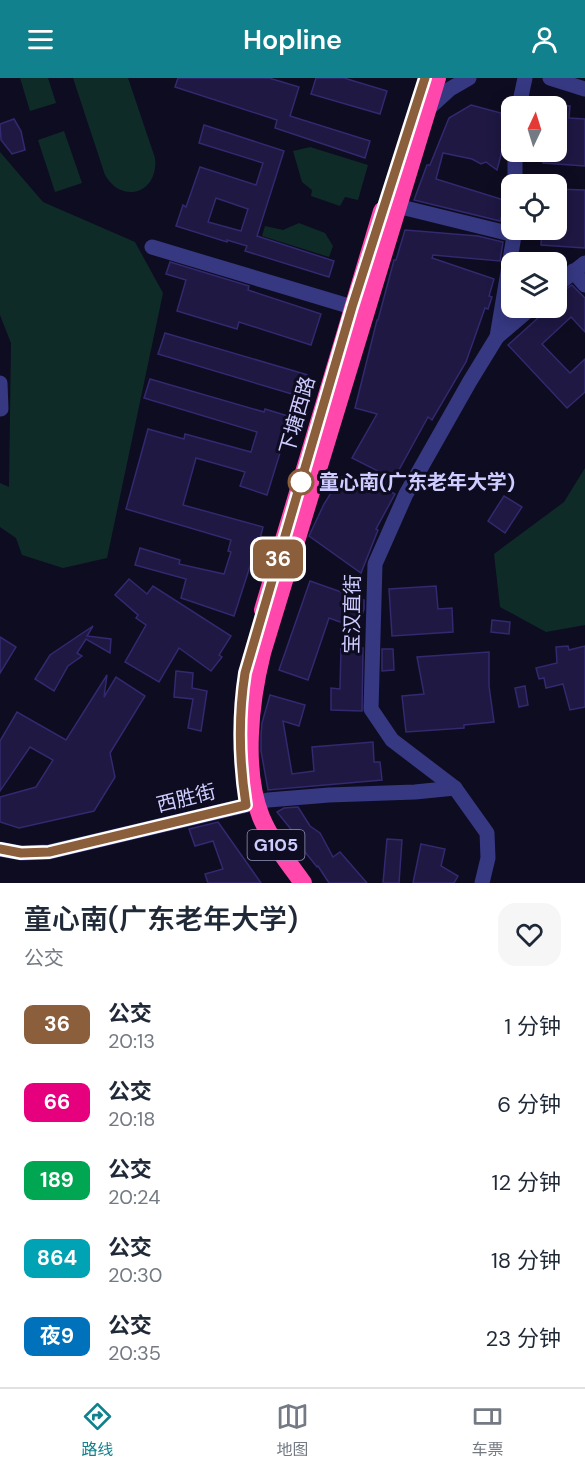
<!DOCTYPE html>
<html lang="zh">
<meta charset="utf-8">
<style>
body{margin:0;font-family:"DM Sans","Noto Sans SC",sans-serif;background:#f6f6f7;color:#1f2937;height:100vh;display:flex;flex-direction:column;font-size:22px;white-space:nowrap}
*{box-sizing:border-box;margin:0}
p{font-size:20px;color:#747a83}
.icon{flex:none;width:33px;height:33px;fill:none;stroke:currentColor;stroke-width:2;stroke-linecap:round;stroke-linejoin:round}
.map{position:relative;height:805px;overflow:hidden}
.side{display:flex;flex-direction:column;background:#fff;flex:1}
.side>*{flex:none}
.badge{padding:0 12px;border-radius:9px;font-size:21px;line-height:39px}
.needle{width:39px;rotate:4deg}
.tools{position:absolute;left:501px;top:18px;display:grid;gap:12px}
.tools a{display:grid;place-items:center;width:66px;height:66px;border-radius:12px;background:#fff;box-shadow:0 3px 15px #0003;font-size:30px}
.map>.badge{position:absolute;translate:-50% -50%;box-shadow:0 0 0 3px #fff}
.round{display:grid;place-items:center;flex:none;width:63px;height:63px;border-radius:18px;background:#f6f6f7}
.overview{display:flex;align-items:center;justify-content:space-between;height:102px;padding:0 24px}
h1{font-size:28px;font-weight:600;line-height:45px}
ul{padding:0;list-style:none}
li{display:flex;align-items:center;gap:18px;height:78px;padding:0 24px}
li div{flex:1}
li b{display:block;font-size:22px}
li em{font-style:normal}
li .badge{min-width:66px;font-weight:700;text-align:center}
header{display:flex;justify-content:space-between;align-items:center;height:78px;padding:0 24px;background:#11828d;color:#fff;font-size:27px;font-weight:600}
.tab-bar{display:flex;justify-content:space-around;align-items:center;height:84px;border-top:2px solid #e0e1e3;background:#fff;font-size:16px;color:#747a83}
.tab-bar a{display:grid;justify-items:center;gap:3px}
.tab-bar .selected{color:#11828d}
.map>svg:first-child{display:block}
.green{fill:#0f2b28}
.building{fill:#1e1843;stroke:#32296f;stroke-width:1.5;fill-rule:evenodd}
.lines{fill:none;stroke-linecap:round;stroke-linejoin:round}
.minor{stroke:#363882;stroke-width:15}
.highway{stroke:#ff47ac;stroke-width:18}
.line-casing{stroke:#fff;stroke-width:14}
.line{stroke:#8b5e3c;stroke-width:9}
.stop-dot{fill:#fff;stroke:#8b5e3c;stroke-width:3}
.labels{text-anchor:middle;stroke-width:6;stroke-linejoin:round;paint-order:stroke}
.shield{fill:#0e0c21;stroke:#9592bc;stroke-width:1.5}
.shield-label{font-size:18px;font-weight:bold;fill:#cfccff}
.street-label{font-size:20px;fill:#cfccff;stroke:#0e0c21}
.stop-label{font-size:20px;font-weight:bold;fill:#cfccff;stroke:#0e0c21;text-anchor:start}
</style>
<header><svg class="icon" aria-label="menu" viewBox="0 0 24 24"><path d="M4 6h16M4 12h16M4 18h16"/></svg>Hopline<svg class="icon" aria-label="person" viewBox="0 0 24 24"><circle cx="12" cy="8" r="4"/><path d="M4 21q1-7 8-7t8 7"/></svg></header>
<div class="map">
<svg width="585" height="805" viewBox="0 0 585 805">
<rect width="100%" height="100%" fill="#0e0c21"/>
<g class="green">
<polygon points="20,0 48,0 56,25 30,33"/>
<path d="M73 0H128L155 80C159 115 122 127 105 97Z"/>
<polygon points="64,53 82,105 55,114 38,62"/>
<polygon points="310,69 368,87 358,122 345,119 340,128 311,118 312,112 302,104 293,73"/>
<polygon points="0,74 43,124 135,164 163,215 107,480 63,490 22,477 16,460 0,449 0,405 9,409 11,265 0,237"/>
<polygon points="299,145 325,155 333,168 329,179 262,158 265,148 283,152"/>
<polygon points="585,390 585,547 546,554 500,529 494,476 564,424"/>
</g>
<g class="building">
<polygon points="178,0 269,0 299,9 290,38 370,63 365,80 275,50 277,42 175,9"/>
<polygon points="316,0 344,0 387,13 380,36 311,16"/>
<polygon points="471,27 501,35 505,62 497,92 486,84 481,86 472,81 443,75 436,101 507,123 500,143 414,122 427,87 430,87 449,40"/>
<polygon points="556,27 570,28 569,40 585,41 585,88 543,85 544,74 556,74"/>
<polygon points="14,41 21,53 25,72 12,76 1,62 0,46"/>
<path d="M204 47 284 73 257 158 334 183 329 199 245 173 247 168 227 162V164L176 148 183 127 186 129 200 89 256 107 263 85 199 65ZM216 120 248 131 241 153 208 144Z"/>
<polygon points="556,111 585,112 585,170 541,167 542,152 556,152"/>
<polygon points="405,152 478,158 503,164 500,183 433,177 432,180 494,201 489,218 492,219 488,231 485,230 466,284 432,342 428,339 388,412 395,416 376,451 378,452 361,495 309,458 324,426 341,399 366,413 378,393 352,380 377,336 355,330 377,242 378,242 394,182 396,182"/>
<polygon points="170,184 249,208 248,212 321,236 311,267 239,244 237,251 177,233 186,202 166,196"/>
<polygon points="572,207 585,220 585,254 571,239 542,266 570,295 585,281 585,314 567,330 508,267 549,230 556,230 556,218"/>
<polygon points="165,255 308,297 302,319 158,276"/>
<polygon points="150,301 264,334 265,331 291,339 267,417 240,408 245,394 196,380 183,427 263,449 255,480 253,479 234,538 181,520 186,501 135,487 140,470 180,482 179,486 224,496 231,474 228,473 231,462 126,431 148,351 184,361 185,356 251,374 257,354 144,320"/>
<polygon points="504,418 522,429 505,455 488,443"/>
<polygon points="129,501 147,516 153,508 231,558 219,577 222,579 211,593 179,570 159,604 125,584 146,547 136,540 138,537 115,517"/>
<polygon points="310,503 364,522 364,531 357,550 329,540 308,602 279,592"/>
<polygon points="436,508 438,531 452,530 453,554 392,558 389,511"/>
<polygon points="492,542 510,544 509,556 491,554"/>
<polygon points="93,548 87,558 111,561 110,575 86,561 77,575 82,578 68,588 54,613 35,601 50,577"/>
<polygon points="0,559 16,569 0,595"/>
<polygon points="568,568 569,572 585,568 585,629 570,632 563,606 546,610 544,600 539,601 536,590 557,585 556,569"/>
<polygon points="341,570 363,570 362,633 331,632 331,610 340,611"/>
<polygon points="382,571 393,571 394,592 382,593"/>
<polygon points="489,574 489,608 494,644 464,647 464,650 406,654 402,618 424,616 417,579"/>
<polygon points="176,593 193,595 192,610 207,613 201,653 188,650 193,621 174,619"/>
<polygon points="107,597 104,619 116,599 145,618 110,675 115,699 94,733 19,750 0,744 0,719 36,709 53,682 30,669 0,713 0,663 17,634 66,662"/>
<polygon points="525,608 528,627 519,629 515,610"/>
<polygon points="270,617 305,627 299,648 283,643 292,696 314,693 312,669 373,664 374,684 380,684 382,702 268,712 261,673 261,658 262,645"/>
<polygon points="298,729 310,748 320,755 333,779 340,774 367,805 329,805 318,788 317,789 305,774 298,760 277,734 284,730"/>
<polygon points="218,744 261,805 208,805 205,796 223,791 213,763 195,768 189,751"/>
<polygon points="387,761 402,762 399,805 383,805"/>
<polygon points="421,766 445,771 441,788 458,798 454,805 413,805"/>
</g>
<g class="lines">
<g class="minor">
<polyline points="550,0 585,11"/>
<polyline points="519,28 525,0"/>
<polyline points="427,32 450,11 469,0"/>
<polyline points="515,106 515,74"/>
<polyline points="397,128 515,157"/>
<polyline points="152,169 352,229"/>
<polyline points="573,193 585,207"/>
<polyline points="556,208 585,185"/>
<polyline points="497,259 515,152"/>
<polyline points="0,305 1,331"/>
<polyline points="0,771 21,775 49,774 268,722 329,717 415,714 455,710"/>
<polyline points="482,805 488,780 487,755 455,710 392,662 371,631 375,486 406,416 470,303 497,259 531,230"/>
</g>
<g class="highway">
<polyline points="263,532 382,133"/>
<path d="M303 805C288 784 271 763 261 739 242 692 250 623 262 575L437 0"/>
</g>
</g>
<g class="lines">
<defs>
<path id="line" d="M0 771 21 775 49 774 246 727C239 682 238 640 245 595L352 229 425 0"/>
</defs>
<use href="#line" class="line-casing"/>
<use href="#line" class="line"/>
</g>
<circle class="stop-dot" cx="301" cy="404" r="12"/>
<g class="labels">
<rect class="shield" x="247.5" y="752" width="57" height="30" rx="4.5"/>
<g class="shield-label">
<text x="276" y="773">G105</text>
</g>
<g class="street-label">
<text transform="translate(297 337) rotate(-74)" y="7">下塘西路</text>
<text transform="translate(352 536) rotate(-89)" y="7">宝汉直街</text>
<text transform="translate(186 720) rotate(-14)" y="7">西胜街</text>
</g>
<g class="stop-label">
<text x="319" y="411">童心南(广东老年大学)</text>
</g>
</g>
</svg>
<div class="tools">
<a><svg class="needle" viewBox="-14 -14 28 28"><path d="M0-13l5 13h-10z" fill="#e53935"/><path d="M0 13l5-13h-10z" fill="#747a83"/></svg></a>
<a><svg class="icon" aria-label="locate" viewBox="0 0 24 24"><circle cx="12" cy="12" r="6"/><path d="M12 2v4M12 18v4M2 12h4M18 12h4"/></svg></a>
<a><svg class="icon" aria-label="layers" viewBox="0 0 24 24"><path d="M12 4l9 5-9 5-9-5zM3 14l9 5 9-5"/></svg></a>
</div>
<b class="badge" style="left:278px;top:481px;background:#8b5e3c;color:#fff">36</b>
</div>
<section class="side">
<div class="overview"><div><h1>童心南(广东老年大学)</h1><p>公交</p></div><a class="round"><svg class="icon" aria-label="heart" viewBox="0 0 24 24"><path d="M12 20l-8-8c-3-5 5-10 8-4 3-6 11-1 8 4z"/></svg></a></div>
<ul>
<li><span class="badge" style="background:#8b5e3c;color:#fff">36</span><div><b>公交</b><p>20:13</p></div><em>1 分钟</em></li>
<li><span class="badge" style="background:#e6007e;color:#fff">66</span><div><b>公交</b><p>20:18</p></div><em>6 分钟</em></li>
<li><span class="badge" style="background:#00a651;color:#fff">189</span><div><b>公交</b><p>20:24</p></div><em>12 分钟</em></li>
<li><span class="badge" style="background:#00a3b4;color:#fff">864</span><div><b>公交</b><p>20:30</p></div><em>18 分钟</em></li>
<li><span class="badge" style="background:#0072bc;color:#fff">夜9</span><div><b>公交</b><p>20:35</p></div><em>23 分钟</em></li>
</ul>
</section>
<nav class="tab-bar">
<a class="selected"><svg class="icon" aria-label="directions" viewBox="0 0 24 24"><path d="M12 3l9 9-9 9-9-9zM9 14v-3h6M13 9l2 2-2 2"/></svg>路线</a>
<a><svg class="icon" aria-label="map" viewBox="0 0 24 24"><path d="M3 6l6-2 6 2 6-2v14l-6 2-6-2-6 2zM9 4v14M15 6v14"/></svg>地图</a>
<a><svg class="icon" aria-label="tickets" viewBox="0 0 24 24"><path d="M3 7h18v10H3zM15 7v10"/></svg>车票</a>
</nav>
